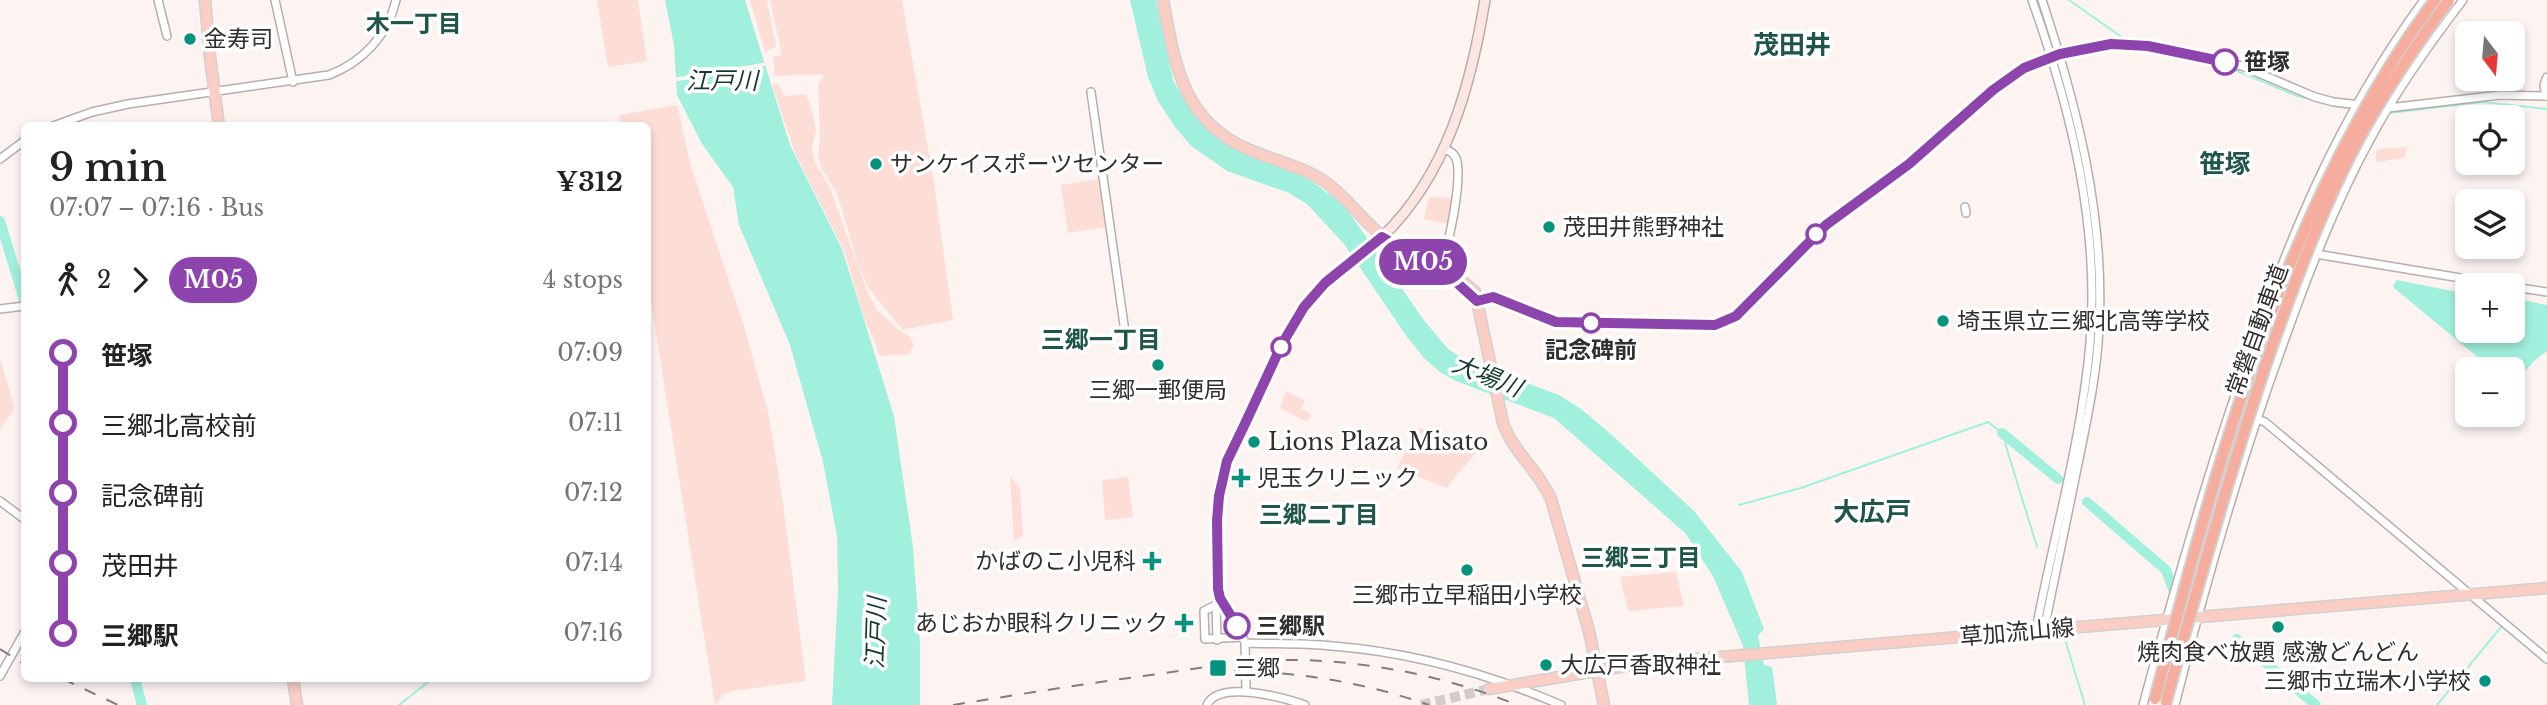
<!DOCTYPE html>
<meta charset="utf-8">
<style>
body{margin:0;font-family:"Libre Baskerville","Noto Sans JP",serif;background:#f6f6f6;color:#222;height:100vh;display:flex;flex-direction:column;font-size:26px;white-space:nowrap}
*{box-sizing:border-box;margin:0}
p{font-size:23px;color:#767676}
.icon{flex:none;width:38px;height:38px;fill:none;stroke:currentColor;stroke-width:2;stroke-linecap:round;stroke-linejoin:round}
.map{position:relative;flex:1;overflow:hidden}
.panel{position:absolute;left:21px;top:122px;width:630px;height:560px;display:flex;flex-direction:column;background:#fff;border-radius:10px;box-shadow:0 4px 10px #0003}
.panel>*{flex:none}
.badge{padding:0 14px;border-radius:23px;font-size:24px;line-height:46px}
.needle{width:46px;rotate:164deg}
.buttons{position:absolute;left:2455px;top:21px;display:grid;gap:14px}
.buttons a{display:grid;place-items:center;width:70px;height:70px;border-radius:10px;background:#fff;box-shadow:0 4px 10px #0003;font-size:35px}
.map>.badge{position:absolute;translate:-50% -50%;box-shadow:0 0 0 4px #fff}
.legs{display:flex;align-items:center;gap:10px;height:77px;padding:0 28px;font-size:23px}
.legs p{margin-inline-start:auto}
.headline{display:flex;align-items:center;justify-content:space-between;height:119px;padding:0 28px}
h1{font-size:38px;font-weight:600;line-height:52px}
ul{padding:0 28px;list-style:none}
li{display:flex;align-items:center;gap:24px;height:70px;font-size:26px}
li i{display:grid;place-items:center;width:10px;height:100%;margin:0 9px;background:currentColor}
li i::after{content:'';width:18px;height:18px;margin:-9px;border:5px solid;border-radius:50%;background:#fff}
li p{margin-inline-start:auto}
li:first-child i{background:linear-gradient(#0000 50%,currentColor 0)}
li:last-child i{background:linear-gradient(currentColor 50%,#0000 0)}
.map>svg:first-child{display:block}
.green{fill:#fcded7}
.water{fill:#a1f0dd}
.pier{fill:#fdf4f2}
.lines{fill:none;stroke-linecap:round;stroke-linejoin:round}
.stream{stroke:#a1f0dd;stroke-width:2}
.river{stroke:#a1f0dd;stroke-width:10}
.primary-tunnel{stroke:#d4cccb;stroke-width:10;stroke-dasharray:10 5;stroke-linecap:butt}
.tertiary-casing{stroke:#b7aead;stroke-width:10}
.secondary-casing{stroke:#b7aead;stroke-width:12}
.primary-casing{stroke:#d2d1d1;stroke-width:13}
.tertiary{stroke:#fff;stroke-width:7}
.secondary{stroke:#fce6e2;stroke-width:9}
.primary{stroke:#facec4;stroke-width:10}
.rail{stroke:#837d7c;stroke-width:2;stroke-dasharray:12 12;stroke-linecap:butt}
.motorway-bridge-casing{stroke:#d2d1d1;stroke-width:14;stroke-linecap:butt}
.motorway-bridge{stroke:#f6ad9d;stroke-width:10}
.line-1-casing{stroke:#fff;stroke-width:16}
.line-1{stroke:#8e44ad;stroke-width:10}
.poi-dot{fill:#07927e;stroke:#fff;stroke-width:2.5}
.stop-1-dot{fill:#fff;stroke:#8e44ad;stroke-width:3.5}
.labels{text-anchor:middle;stroke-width:7;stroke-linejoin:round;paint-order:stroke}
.poi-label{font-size:23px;fill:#312e2d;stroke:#fff;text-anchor:start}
.stop-label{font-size:23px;font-weight:bold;fill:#312e2d;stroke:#fff;text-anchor:start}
.street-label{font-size:23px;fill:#312e2d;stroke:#fff}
.neighbourhood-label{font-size:24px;font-weight:bold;fill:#1f554a;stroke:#fff}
.water-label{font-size:24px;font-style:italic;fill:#143932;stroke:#fff}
.quarter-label{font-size:26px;font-weight:bold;fill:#1f554a;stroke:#fff}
</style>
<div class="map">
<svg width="2547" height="705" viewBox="0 0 2547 705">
<rect width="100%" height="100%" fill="#fdf4f2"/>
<g class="green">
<polygon points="597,0 638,0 647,61 608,67"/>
<polygon points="750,0 767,0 776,47 765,52"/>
<polygon points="770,0 902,0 934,183 953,320 903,330 869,289 858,264 837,193 823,171 818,158 820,136 818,83 824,77 822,74 775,76 773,57 782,55"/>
<polygon points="772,84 778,84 785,96 806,94 811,107 816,130 812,148 815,163 830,188 868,293 878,311 898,329 910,337 914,346 909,354 880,356 863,315 844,250 795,153"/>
<polygon points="677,105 691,166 744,326 769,416 783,503 806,681 732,691 723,695 715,705 648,283 648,126 621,126 619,115"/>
<polygon points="2407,147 2405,158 2376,162 2376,151 2379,149"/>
<polygon points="1100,179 1107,227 1068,233 1061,185"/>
<polygon points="1429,197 1452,198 1448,224 1424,219"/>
<polygon points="0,358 14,406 13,411 0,429"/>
<polygon points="1286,391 1305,401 1301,409 1311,414 1307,422 1280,408"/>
<polygon points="1417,427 1478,447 1479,449 1446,488 1397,468"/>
<polygon points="1010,476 1020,488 1023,535 1014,542"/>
<polygon points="1128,477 1133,517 1105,520 1102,480"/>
<polygon points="1676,572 1684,606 1630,611 1628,610 1620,577"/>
</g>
<g class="water">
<polygon points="665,0 745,0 790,145 842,249 894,416 913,547 920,645 920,705 832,705 838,590 837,536 823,462 790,345 739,225 733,187 702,144 677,95 674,45"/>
<polygon points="1130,0 1156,0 1173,80 1184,100 1202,122 1227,143 1303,175 1344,205 1423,319 1448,349 1463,359 1559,395 1581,409 1613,436 1695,512 1742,572 1764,629 1758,636 1764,665 1772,667 1777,705 1749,705 1743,646 1713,576 1685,533 1554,418 1456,381 1440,372 1426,360 1407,337 1344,244 1307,204 1289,193 1227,171 1191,146 1175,127 1158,101 1148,77"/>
<polygon points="2397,280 2467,294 2468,331 2513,331 2513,298 2547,305 2547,351 2534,361 2513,386 2513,369 2492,369 2394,288 2393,285"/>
</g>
<polygon class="pier" points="768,62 769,65 673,82 673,78"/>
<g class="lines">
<g class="stream">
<polyline points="2069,0 2123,38"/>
<polyline points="2138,51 2203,61"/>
<polyline points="2225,66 2297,96 2346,108"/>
<polyline points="2389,113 2483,102 2547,109"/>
<polyline points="2005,443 2037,547"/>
<polyline points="1739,505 1801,488 1988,422 2002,433"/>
<polyline points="2063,633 2085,705"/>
<polyline points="399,705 432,679"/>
<polyline points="2437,705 2501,627"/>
</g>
<g class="river">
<polyline points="0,221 24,300"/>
<polyline points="2002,433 2058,479"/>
<polyline points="2087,502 2166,570 2172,587"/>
<polyline points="2237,639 2316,705"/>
<polyline points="135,679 142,705"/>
</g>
<polyline class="primary-tunnel" points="1421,705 1489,689"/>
<defs>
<g id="tertiary">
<polyline points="158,0 167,36"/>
<polyline points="275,0 293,82"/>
<path d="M2032 0C2071 109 2100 227 2090 343 2082 436 2056 528 2038 619L2039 629"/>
<polyline points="1091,92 1125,332"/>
<polyline points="2546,96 2544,85 2547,77"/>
<path d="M53 126 92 112 128 104 329 75C363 62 388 35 396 0"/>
<polyline points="0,159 24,141"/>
<polyline points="1965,207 1966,213"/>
<polyline points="2316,254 2503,285"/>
<path d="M1440 266C1449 246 1463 178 1456 158 1453 152 1449 151 1443 148"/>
<polyline points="2513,287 2547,292"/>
<polyline points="1477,301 1493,297 1548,320 1565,323 1707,326 1736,316 1813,237 1838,215 1909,164 2009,77 2038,62 2060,54 2111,44 2148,46 2242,66 2315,97 2334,102 2388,108 2500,95 2547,96"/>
<polyline points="0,309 24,306"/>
<polyline points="2257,419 2265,422 2547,659"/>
<polyline points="0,501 24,519"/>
<polyline points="1216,605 1204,611 1205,639 1243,637"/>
<path d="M2040 630 2046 620C2057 567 2068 513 2079 459 2088 415 2097 372 2099 328 2105 215 2077 106 2042 0"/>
<polyline points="1217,640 1216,605 1218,602"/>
<path d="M1246 643C1274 644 1303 643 1332 646 1411 652 1489 674 1561 705"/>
<polyline points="0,676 24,633"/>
<polyline points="1246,691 1245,642 1220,598 1218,588 1217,520 1219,496 1228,461 1243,428 1287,335 1304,307 1325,283 1382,237"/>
<path d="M1207 705C1219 679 1284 698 1305 705"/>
<path d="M2143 705C2173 594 2204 484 2242 375 2288 239 2338 117 2424 0"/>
<path d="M2175 705C2205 585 2239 466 2281 350 2307 277 2334 205 2372 136 2398 88 2430 43 2463 0"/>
</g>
<path id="secondary" d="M1382 237C1447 175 1471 85 1485 0"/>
<g id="primary">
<polyline points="205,0 210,57 219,126"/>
<path d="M1163 0C1175 64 1182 122 1250 150 1275 161 1301 166 1324 181 1343 194 1355 211 1371 226 1381 236 1393 243 1405 251"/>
<path d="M1402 249 1454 274 1475 292 1503 423C1513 452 1539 471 1551 499L1589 631 1604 705"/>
<polyline points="293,679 297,705"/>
<polyline points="1489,689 1637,664 2547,588"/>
</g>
</defs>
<use href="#tertiary" class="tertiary-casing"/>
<use href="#secondary" class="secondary-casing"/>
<use href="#primary" class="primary-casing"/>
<use href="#tertiary" class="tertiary"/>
<use href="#secondary" class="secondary"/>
<use href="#primary" class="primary"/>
<g class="rail">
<polyline points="0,649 24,664"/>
<path d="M1234 671C1301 672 1366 683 1429 705"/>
<polyline points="63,679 118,705"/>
<path d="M953 705C1021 694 1090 683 1158 674 1205 667 1252 659 1300 660 1375 662 1448 677 1517 705"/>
</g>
<defs>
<g id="motorway-bridge">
<path d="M2155 699C2217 463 2287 198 2435 0"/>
<path d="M2166 702C2198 584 2231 467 2270 352 2295 281 2322 209 2357 142 2384 92 2416 45 2449 0"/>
</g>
</defs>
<use href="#motorway-bridge" class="motorway-bridge-casing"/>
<use href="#motorway-bridge" class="motorway-bridge"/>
</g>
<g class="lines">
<defs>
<polyline id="line-1" points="1237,626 1220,598 1218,589 1217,520 1219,496 1227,461 1243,428 1282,344 1304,307 1325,283 1382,237 1456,282 1477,301 1493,297 1556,322 1715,325 1736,316 1826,225 1909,164 1993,90 2024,68 2060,54 2111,44 2148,46 2225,62"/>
</defs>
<use href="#line-1" class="line-1-casing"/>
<use href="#line-1" class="line-1"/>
</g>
<g class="poi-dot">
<circle cx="190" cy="39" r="7"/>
<circle cx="876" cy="164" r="7"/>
<circle cx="1549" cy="227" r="7"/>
<circle cx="1943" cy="321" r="7"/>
<circle cx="1158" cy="365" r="7"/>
<circle cx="1254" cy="442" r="7"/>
<path d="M1237.5 467.5h7v7h7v7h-7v7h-7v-7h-7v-7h7z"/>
<path d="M1148.5 550.5h7v7h7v7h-7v7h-7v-7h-7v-7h7z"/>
<circle cx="1467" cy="570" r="7"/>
<path d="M1180.5 612.5h7v7h7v7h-7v7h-7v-7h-7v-7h7z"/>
<circle cx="2278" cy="627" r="7"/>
<circle cx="1546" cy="665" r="7"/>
<rect x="1209" y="659" width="18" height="18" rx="3.5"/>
<circle cx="2485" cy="681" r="7"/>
</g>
<g class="stop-1-dot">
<circle cx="2225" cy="62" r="12"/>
<circle cx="1816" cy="234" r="9"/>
<circle cx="1591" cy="323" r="9"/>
<circle cx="1281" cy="347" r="9"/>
<circle cx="1237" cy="626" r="12"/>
</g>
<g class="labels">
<g class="poi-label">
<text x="204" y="47">金寿司</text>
<text x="890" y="172">サンケイスポーツセンター</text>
<text x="1563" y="235">茂田井熊野神社</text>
<text x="1957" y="329">埼玉県立三郷北高等学校</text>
<text x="1158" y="398" text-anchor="middle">三郷一郵便局</text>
<text x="1268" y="450">Lions Plaza Misato</text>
<text x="1257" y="486">児玉クリニック</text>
<text x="1136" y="569" text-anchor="end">かばのこ小児科</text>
<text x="1467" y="603" text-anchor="middle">三郷市立早稲田小学校</text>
<text x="1168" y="631" text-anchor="end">あじおか眼科クリニック</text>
<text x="2278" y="660" text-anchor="middle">焼肉食べ放題 感激どんどん</text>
<text x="1560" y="673">大広戸香取神社</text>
<text x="1234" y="676">三郷</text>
<text x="2471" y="689" text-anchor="end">三郷市立瑞木小学校</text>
</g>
<g class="stop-label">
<text x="2244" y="70">笹塚</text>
<text x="1591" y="358" text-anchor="middle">記念碑前</text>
<text x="1256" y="634">三郷駅</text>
</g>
<g class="street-label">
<text transform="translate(2257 330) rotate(-70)" y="8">常磐自動車道</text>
<text transform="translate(2017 632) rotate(-5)" y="8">草加流山線</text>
</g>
<g class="neighbourhood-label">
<text x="414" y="32">木一丁目</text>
<text x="1101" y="348">三郷一丁目</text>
<text x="1319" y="523">三郷二丁目</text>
<text x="1641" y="566">三郷三丁目</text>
</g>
<g class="water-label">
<text x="722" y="89">江戸川</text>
<text transform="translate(1487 376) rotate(22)" y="8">大場川</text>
<text transform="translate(876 633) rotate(-88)" y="8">江戸川</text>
</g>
<g class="quarter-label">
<text x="1792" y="54">茂田井</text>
<text x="2225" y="173">笹塚</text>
<text x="1872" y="521">大広戸</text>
</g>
</g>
</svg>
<div class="buttons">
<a><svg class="needle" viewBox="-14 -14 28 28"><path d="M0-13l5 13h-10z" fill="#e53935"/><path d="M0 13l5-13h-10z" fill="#767676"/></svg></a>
<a><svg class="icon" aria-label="locate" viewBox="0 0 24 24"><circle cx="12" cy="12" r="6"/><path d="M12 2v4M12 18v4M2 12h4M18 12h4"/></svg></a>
<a><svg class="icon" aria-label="layers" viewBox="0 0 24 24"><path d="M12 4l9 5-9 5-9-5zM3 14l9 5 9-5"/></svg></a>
<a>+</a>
<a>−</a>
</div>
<b class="badge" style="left:1423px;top:262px;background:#8e44ad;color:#fff">M05</b>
<section class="panel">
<div class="headline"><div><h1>9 min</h1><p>07:07 – 07:16 · Bus</p></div><b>¥312</b></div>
<div class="legs"><svg class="icon" aria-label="walk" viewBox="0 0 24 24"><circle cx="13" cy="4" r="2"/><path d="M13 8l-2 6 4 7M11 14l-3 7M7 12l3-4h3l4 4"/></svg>2<svg class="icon" aria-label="forward" viewBox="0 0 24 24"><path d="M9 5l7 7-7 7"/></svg><b class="badge" style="background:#8e44ad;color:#fff">M05</b><p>4 stops</p></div>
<ul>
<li><i style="color:#8e44ad"></i><b>笹塚</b><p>07:09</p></li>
<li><i style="color:#8e44ad"></i><span>三郷北高校前</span><p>07:11</p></li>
<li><i style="color:#8e44ad"></i><span>記念碑前</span><p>07:12</p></li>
<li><i style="color:#8e44ad"></i><span>茂田井</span><p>07:14</p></li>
<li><i style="color:#8e44ad"></i><b>三郷駅</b><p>07:16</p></li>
</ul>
</section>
</div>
